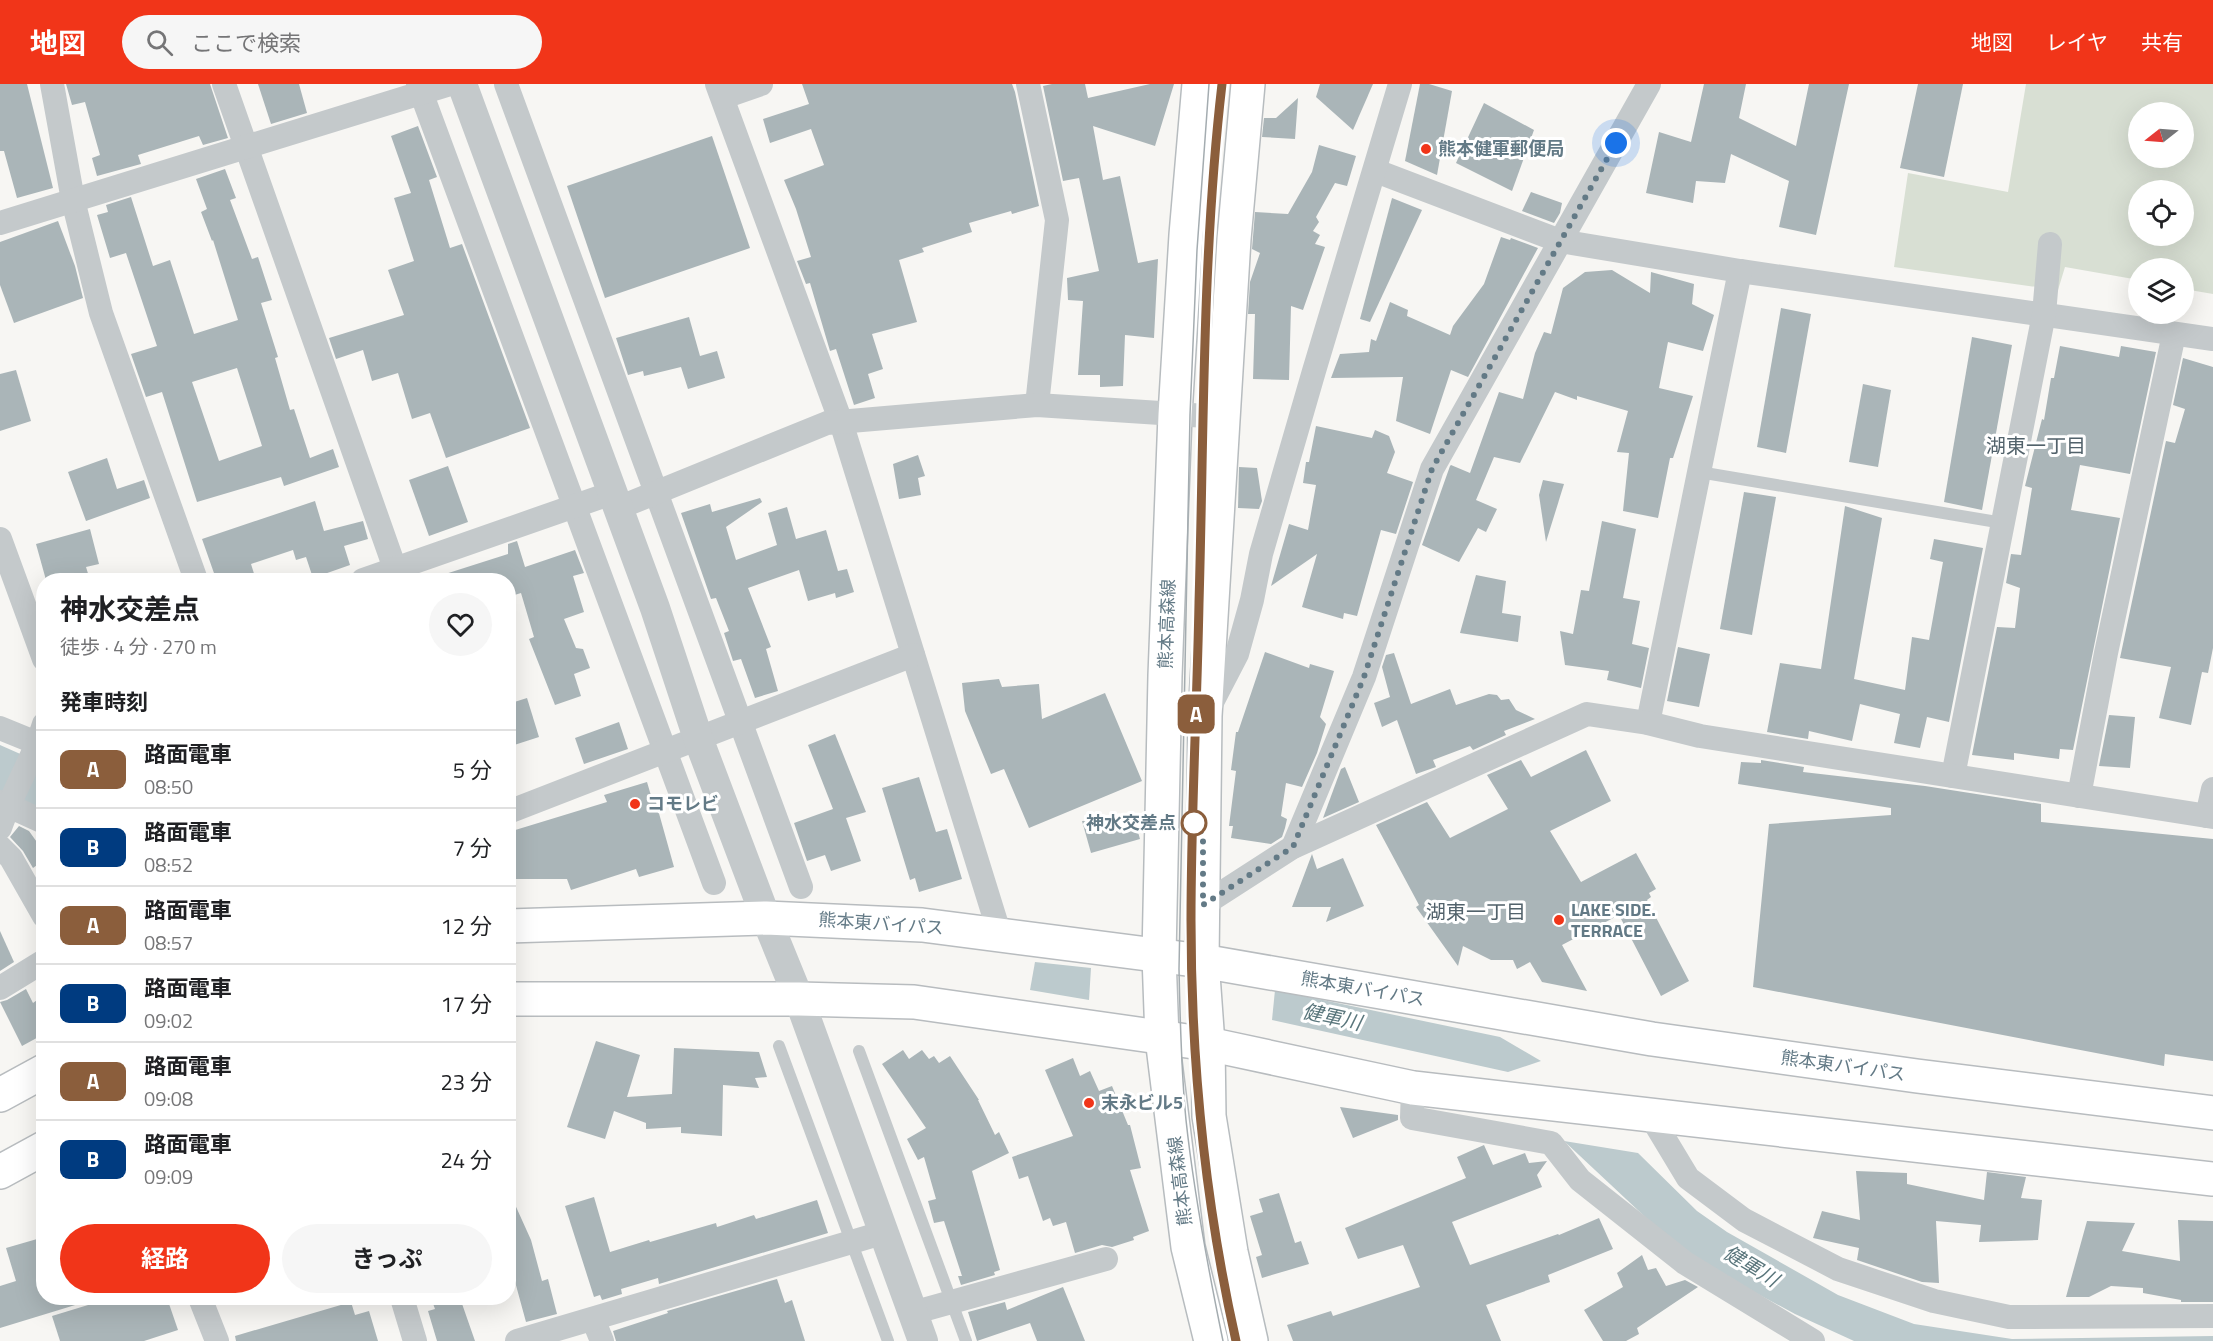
<!DOCTYPE html>
<html lang="ja">
<meta charset="utf-8">
<style>
body{margin:0;font-family:"Titillium Web","Noto Sans JP",sans-serif;background:#f6f6f6;color:#202124;height:100vh;display:flex;flex-direction:column;font-size:22px;white-space:nowrap}
*{box-sizing:border-box;margin:0}
p{font-size:20px;color:#757577}
.icon{flex:none;width:33px;height:33px;fill:none;stroke:currentColor;stroke-width:2;stroke-linecap:round;stroke-linejoin:round}
.map{position:relative;flex:1;overflow:hidden}
.side{position:absolute;left:36px;top:489px;width:480px;height:732px;display:flex;flex-direction:column;background:#fff;border-radius:24px;box-shadow:0 6px 24px #0002}
.side>*{flex:none}
.badge{padding:0 12px;border-radius:9px;font-size:21px;line-height:39px}
.needle{width:39px;rotate:253deg}
.buttons{position:absolute;left:2128px;top:18px;display:grid;gap:12px}
.buttons a{display:grid;place-items:center;width:66px;height:66px;border-radius:50%;background:#fff;box-shadow:0 6px 24px #0002;font-size:30px}
.you{position:absolute;width:30px;height:30px;margin:-15px;border:4px solid #fff;border-radius:50%;background:#1a73e8;box-shadow:0 0 0 9px #1a73e833}
.map>.badge{position:absolute;translate:-50% -50%;box-shadow:0 0 0 3px #fff}
h2{padding:0 24px;font-size:22px;line-height:54px}
.round{display:grid;place-items:center;flex:none;width:63px;height:63px;border-radius:32px;background:#f6f6f6}
.headline{display:flex;align-items:center;justify-content:space-between;height:102px;padding:0 24px}
h1{font-size:28px;font-weight:700;line-height:45px}
.cta{display:flex;gap:12px;margin-top:auto;padding:12px 24px}
.cta a{flex:1;height:69px;border-radius:36px;background:#f13519;color:#fff;font-size:24px;font-weight:700;line-height:69px;text-align:center}
.cta a+a{background:#f6f6f6;color:#202124}
ul{padding:0;list-style:none}
li{display:flex;align-items:center;gap:18px;height:78px;padding:0 24px;border-top:2px solid #e0e0e0}
li div{flex:1}
li b{display:block;font-size:22px}
li em{font-style:normal}
li .badge{min-width:66px;font-weight:700;text-align:center}
header{display:flex;align-items:center;gap:36px;box-sizing:border-box;height:84px;padding:0 30px;background:#f13519;color:#fff}
header strong{font-size:28px}
nav{display:flex;gap:33px;margin-inline-start:auto;font-size:21px}
.search{width:420px;height:54px;background:#f6f6f6;display:flex;align-items:center;gap:15px;box-sizing:border-box;padding:0 21px;border-radius:33px;color:#757577;font-size:22px}
.map>svg:first-child{display:block}
.green{fill:#d8dfd3;fill-rule:evenodd}
.water{fill:#bccacd}
.building{fill:#aab5b8;fill-rule:evenodd}
.lines{fill:none;stroke-linecap:round;stroke-linejoin:round}
.primary-casing{stroke:#b7bcbf;stroke-width:36}
.trunk-casing{stroke:#b8bcbf;stroke-width:36}
.service{stroke:#c4c9cb;stroke-width:12}
.minor{stroke:#c4c9cb;stroke-width:24}
.tertiary{stroke:#c4c9cb;stroke-width:30}
.primary{stroke:#fff;stroke-width:33}
.trunk{stroke:#fff;stroke-width:33}
.tram{stroke:#a4acb0;stroke-width:1.5}
.line-casing{stroke:#fff;stroke-width:14}
.line{stroke:#8b5e3c;stroke-width:9}
.walk{stroke:#637a86;stroke-width:6;stroke-dasharray:0 10.8}
.poi-dot{fill:#f13519;stroke:#fff;stroke-width:2}
.stop-dot{fill:#fff;stroke:#8b5e3c;stroke-width:3}
.labels{text-anchor:middle;stroke-width:6;stroke-linejoin:round;paint-order:stroke}
.poi-label{font-size:18px;font-weight:bold;fill:#637a86;stroke:#fff;text-anchor:start}
.street-label{font-size:18px;fill:#637a86;stroke:#fff}
.stop-label{font-size:18px;font-weight:bold;fill:#637a86;stroke:#fff;text-anchor:end}
.neighbourhood-label{font-size:20px;fill:#52626b;stroke:#fff}
.water-label{font-size:20px;font-style:italic;fill:#5a767c;stroke:#fff}
</style>
<header>
<strong>地図</strong>
<div class="search"><svg class="icon" aria-label="search" viewBox="0 0 24 24"><circle cx="10" cy="10" r="6"/><path d="M15 15l6 6"/></svg>ここで検索</div>
<nav><a>地図</a><a>レイヤ</a><a>共有</a></nav>
</header>
<div class="map">
<svg width="2213" height="1257" viewBox="0 0 2213 1257">
<rect width="100%" height="100%" fill="#f7f6f3"/>
<path class="green" d="M2026 0H2213V210L2184 205V184H2139V196L2065 183 2058 206 1894 183 1908 89 2008 108ZM2139 28H2184V74H2139ZM2139 106H2184V152H2139Z"/>
<g class="water">
<polygon points="0,661 43,680 43,727 0,708"/>
<polygon points="1035,878 1091,884 1089,916 1030,906"/>
<polygon points="1275,906 1500,953 1541,977 1508,988 1272,936"/>
<polygon points="1564,1057 1638,1069 1697,1127 1727,1148 1838,1211 1914,1240 2012,1255 2213,1252 2213,1257 1854,1257 1795,1230 1715,1187 1673,1159"/>
</g>
<g class="building">
<polygon points="0,0 27,0 53,104 17,114 4,67 0,67"/>
<polygon points="66,0 210,0 228,54 203,61 199,52 138,71 141,80 97,92 92,74 100,71 85,18 72,21"/>
<polygon points="258,0 299,0 307,29 271,40"/>
<polygon points="802,0 1012,0 1015,8 1039,122 1012,130 1011,127 969,139 972,148 922,164 924,168 899,176 917,238 872,250 883,285 868,290 875,314 854,321 836,265 830,267 810,199 806,200 797,177 811,173 796,125 784,96 824,81 811,45 770,59 763,35 809,20"/>
<polygon points="1052,0 1085,0 1088,14 1150,0 1174,0 1155,62 1093,42 1103,96 1120,92 1138,179 1158,175 1154,254 1125,251 1123,302 1100,303 1100,291 1078,291 1083,217 1068,216 1067,194 1099,187 1079,94 1063,97 1043,2"/>
<polygon points="1320,0 1373,0 1353,46 1316,13"/>
<polygon points="1420,0 1429,0 1452,7 1437,91 1405,77"/>
<polygon points="1704,0 1746,0 1739,34 1796,62 1809,0 1849,0 1816,151 1779,143 1789,97 1731,70 1725,99 1696,97 1693,119 1646,109 1659,48 1691,58"/>
<polygon points="1918,0 1963,0 1944,93 1900,84"/>
<polygon points="1298,14 1295,55 1262,53 1264,34 1276,34"/>
<polygon points="1484,19 1534,46 1512,107 1456,79"/>
<polygon points="418,42 437,93 429,96 450,164 462,160 530,344 446,374 430,329 412,335 398,289 372,297 363,266 336,275 329,254 404,231 388,186 414,177 394,114 411,109 391,52"/>
<polygon points="712,52 750,164 605,214 567,102"/>
<polygon points="1319,61 1356,72 1347,102 1335,99 1316,133 1319,138 1313,147 1320,151 1315,160 1325,163 1303,226 1291,222 1289,296 1253,295 1255,230 1248,230 1250,198 1260,169 1252,165 1255,128 1288,130 1312,88"/>
<path d="M225 85 236 114 230 116 252 175 258 173 272 216 261 219 278 273 275 274 290 326 294 325 310 374 333 365 339 383 284 402 281 393 197 418 162 308 146 313 131 270 157 262 126 169 110 174 97 131 108 128 106 121 131 113 153 182 170 176 194 250 238 236 213 156 212 157 201 128 207 125 196 95ZM237 284 262 362 219 377 192 298Z"/>
<polygon points="1531,108 1562,119 1560,129 1554,139 1522,127"/>
<polygon points="1392,114 1422,126 1370,238 1360,235"/>
<polygon points="58,137 75,182 83,214 14,239 0,201 0,158"/>
<polygon points="1501,153 1510,156 1511,154 1538,164 1468,293 1451,286 1430,350 1396,337 1403,293 1331,294 1340,270 1369,268 1371,255 1376,257 1390,218 1408,226 1407,232 1450,251 1453,242 1484,200"/>
<polygon points="1612,186 1650,209 1651,188 1694,200 1692,220 1714,231 1703,267 1668,258 1659,304 1693,312 1673,374 1670,374 1658,434 1623,427 1629,369 1617,368 1628,327 1577,312 1577,316 1555,308 1520,379 1494,373 1476,416 1497,425 1486,448 1478,444 1459,478 1422,461 1450,382 1451,381 1470,389 1499,308 1523,315 1535,269 1544,248 1551,250 1563,204 1585,188"/>
<polygon points="1781,224 1811,230 1786,369 1757,363"/>
<polygon points="689,233 700,272 717,267 725,294 688,305 681,283 644,292 643,287 628,291 616,254"/>
<polygon points="1972,253 2012,261 1982,426 1944,418"/>
<polygon points="2060,262 2119,273 2121,262 2156,268 2130,390 2080,381 2071,426 2120,434 2073,666 2060,665 2059,675 2014,669 2014,676 1972,671 1997,543 2015,544 2020,504 2006,499 2011,470 2021,471 2032,404 2025,402 2042,335 2044,336 2051,294 2054,294"/>
<polygon points="2183,274 2213,283 2213,564 2208,589 2202,588 2191,641 2159,634 2171,583 2120,574 2166,357 2175,359 2185,325 2173,321"/>
<polygon points="16,286 31,337 0,347 0,290"/>
<polygon points="1863,300 1891,306 1878,383 1849,378"/>
<polygon points="1316,342 1372,354 1375,346 1389,352 1395,368 1387,389 1413,398 1396,450 1381,446 1357,532 1344,529 1343,535 1302,523 1317,470 1271,502 1289,440 1308,446 1316,401 1303,399 1306,378 1309,378"/>
<polygon points="918,371 925,392 918,394 921,411 899,415 893,380"/>
<polygon points="107,374 117,405 144,396 150,414 86,437 68,388"/>
<polygon points="448,382 468,438 429,452 409,396"/>
<polygon points="1239,383 1257,384 1262,417 1259,425 1238,424"/>
<polygon points="1543,396 1564,400 1546,458 1539,411"/>
<polygon points="1744,408 1776,413 1752,551 1720,545"/>
<polygon points="760,414 762,418 726,443 736,476 777,461 768,429 787,423 796,455 826,446 838,487 847,485 854,508 836,514 835,509 808,517 799,486 748,504 771,563 766,565 778,607 755,614 741,575 733,577 724,549 729,547 716,514 711,515 681,429 710,420 712,428"/>
<polygon points="315,417 324,447 363,437 368,455 344,462 350,481 313,494 306,473 296,476 293,466 251,480 256,496 223,496 215,492 202,455"/>
<polygon points="1845,422 1882,434 1854,595 1905,606 1912,553 1929,556 1943,478 1930,475 1934,455 1983,464 1949,638 1927,633 1920,664 1894,659 1900,630 1860,620 1852,657 1809,647 1808,655 1767,648 1780,579 1821,585"/>
<polygon points="1602,437 1636,445 1623,514 1640,517 1632,560 1649,564 1641,604 1607,596 1609,587 1565,581 1560,547 1573,550 1581,506 1589,507"/>
<polygon points="90,445 99,480 86,483 90,496 46,496 36,460"/>
<polygon points="517,457 525,483 575,466 584,489 573,492 584,528 564,535 576,564 583,565 590,584 574,590 581,612 555,621 529,555 534,553 521,509 508,513 508,496 440,496 439,492 508,470 508,460"/>
<polygon points="1476,491 1506,497 1502,529 1521,532 1518,558 1460,549"/>
<polygon points="1678,563 1710,570 1699,623 1667,617"/>
<polygon points="1265,568 1309,584 1310,580 1334,587 1320,633 1326,640 1317,669 1302,703 1286,699 1281,732 1287,735 1285,744 1282,753 1271,760 1231,754 1233,742 1229,742 1236,687 1231,686 1236,648 1238,648"/>
<polygon points="1394,569 1411,620 1450,605 1456,621 1489,610 1497,611 1501,616 1509,615 1516,626 1535,635 1504,647 1506,651 1473,666 1470,662 1433,676 1436,683 1416,690 1397,636 1382,643 1374,619 1390,613 1382,583 1386,571"/>
<polygon points="999,595 1002,603 1039,600 1042,635 1105,609 1142,697 1029,744 1004,685 991,690 965,627 962,599"/>
<polygon points="527,614 539,653 508,663 508,620"/>
<polygon points="2109,631 2135,633 2130,684 2099,682"/>
<polygon points="619,638 628,665 584,680 575,654"/>
<polygon points="835,650 866,728 846,734 861,777 831,787 825,771 807,777 794,739 833,725 808,661"/>
<polygon points="1586,666 1611,717 1550,747 1581,798 1636,769 1656,805 1649,809 1651,813 1647,816 1689,897 1661,912 1619,831 1562,861 1587,907 1542,898 1530,878 1517,885 1513,876 1491,876 1463,862 1458,882 1416,823 1419,821 1376,741 1427,718 1450,754 1508,725 1487,691 1521,676 1531,693"/>
<polygon points="1761,676 1804,683 1803,688 1925,702 2041,720 2041,738 2213,755 2213,977 2165,970 2164,982 1753,903 1769,740 1891,731 1891,724 1738,700 1741,678 1761,679"/>
<polygon points="1345,683 1359,718 1323,734 1341,685"/>
<polygon points="919,693 936,748 947,745 962,795 919,808 915,794 910,796 882,704"/>
<polygon points="647,698 652,715 655,715 674,783 639,793 636,785 571,806 567,795 508,795 508,764 516,764 512,747 607,718 604,711"/>
<polygon points="1134,734 1140,755 1091,769 1082,737"/>
<polygon points="19,742 29,747 44,768 44,776 33,784 23,767 10,753"/>
<polygon points="1312,770 1317,785 1343,774 1364,822 1326,838 1331,823 1292,823"/>
<polygon points="0,847 14,878 0,887"/>
<polygon points="26,905 33,919 44,911 44,950 22,962 0,918 7,916"/>
<polygon points="596,957 640,971 627,1013 672,1010 674,964 759,968 767,993 755,994 759,1004 723,1001 722,1052 681,1049 681,1043 646,1045 646,1039 614,1027 605,1055 567,1043"/>
<polygon points="903,966 909,975 922,966 929,975 934,972 939,979 950,972 979,1016 978,1016 995,1051 999,1048 1009,1069 972,1087 1000,1186 994,1188 995,1191 961,1201 958,1192 962,1192 944,1137 934,1139 928,1117 936,1115 924,1073 918,1076 907,1055 926,1044 882,980"/>
<polygon points="1073,974 1080,992 1090,987 1099,1007 1112,1002 1128,1041 1130,1041 1141,1084 1130,1086 1149,1147 1133,1153 1134,1156 1112,1163 1102,1161 1075,1169 1066,1138 1053,1142 1050,1134 1043,1137 1028,1092 1019,1095 1012,1073 1073,1052 1045,986"/>
<polygon points="1340,1023 1398,1031 1398,1036 1353,1054"/>
<polygon points="1484,1061 1493,1081 1525,1069 1529,1079 1547,1077 1537,1091 1542,1103 1452,1138 1470,1181 1558,1150 1559,1151 1599,1134 1613,1165 1548,1191 1550,1198 1486,1221 1501,1257 1293,1257 1287,1241 1331,1227 1333,1232 1420,1203 1403,1161 1358,1175 1345,1144 1466,1094 1457,1073"/>
<polygon points="1856,1087 1907,1089 1907,1100 1984,1116 1987,1088 2026,1093 2021,1114 2042,1116 2038,1156 1979,1158 1981,1141 1936,1137 1939,1199 1922,1198 1857,1176 1859,1164 1813,1154 1822,1127 1860,1136"/>
<polygon points="508,1105 531,1156 542,1197 548,1195 557,1230 526,1238 514,1194 508,1195"/>
<polygon points="1279,1109 1295,1159 1301,1157 1309,1180 1262,1194 1256,1173 1262,1171 1250,1132 1263,1128 1259,1115"/>
<polygon points="594,1113 610,1168 649,1156 650,1158 716,1139 717,1143 754,1131 756,1135 817,1116 828,1149 659,1200 658,1194 621,1205 622,1210 602,1216 600,1211 594,1213 565,1122"/>
<polygon points="2178,1136 2213,1137 2213,1218 2181,1218 2181,1216 2143,1209 2143,1204 2111,1202 2089,1213 2066,1213 2087,1137 2135,1139 2122,1167 2180,1177"/>
<polygon points="44,1153 44,1214 84,1214 85,1218 0,1244 0,1202 16,1197 6,1164"/>
<polygon points="1642,1171 1648,1186 1656,1184 1666,1202 1685,1196 1698,1203 1637,1244 1639,1250 1626,1257 1603,1257 1584,1226 1623,1203 1617,1189"/>
<polygon points="777,1195 785,1219 792,1216 805,1257 616,1257 613,1247 668,1229 667,1227"/>
<polygon points="1063,1203 1085,1257 1037,1257 1030,1239 977,1257 968,1228 1005,1218 1007,1226"/>
<polygon points="111,1214 167,1214 178,1246 144,1257 60,1257 52,1232"/>
<polygon points="431,1214 460,1214 475,1257 437,1257 428,1227 435,1225"/>
<polygon points="351,1218 355,1231 369,1227 378,1257 236,1257 235,1252"/>
</g>
<g class="lines">
<defs>
<g id="primary">
<polyline points="1199,0 1186,151 1175,331 1165,592 1159,872 1162,954 1188,1163 1211,1257"/>
<polyline points="1248,0 1234,155 1205,632 1202,877 1208,960 1209,1032 1231,1168 1251,1257"/>
</g>
<g id="trunk">
<polyline points="508,842 766,834 922,841 1202,877 1652,955 1917,992 2213,1029"/>
<polyline points="508,915 799,915 914,918 1208,960 1413,1004 2213,1095"/>
<polyline points="0,1011 44,987"/>
<polyline points="0,1088 44,1064"/>
</g>
</defs>
<use href="#primary" class="primary-casing"/>
<use href="#trunk" class="trunk-casing"/>
<g class="service">
<polyline points="1699,388 2003,439"/>
<polyline points="779,962 888,1257"/>
<polyline points="859,967 966,1257"/>
</g>
<g class="minor">
<polyline points="52,0 73,116 101,229 196,496"/>
<polyline points="224,0 399,496"/>
<polyline points="418,0 714,799"/>
<polyline points="506,0 801,803"/>
<polyline points="717,0 841,338 1000,851"/>
<polyline points="1028,0 1057,136 1037,321"/>
<polyline points="724,13 761,0"/>
<polyline points="1376,87 1560,157 1740,187 2213,255"/>
<polyline points="0,139 450,0"/>
<polyline points="618,424 827,339 1037,321 1222,333"/>
<polyline points="0,455 44,575"/>
<polyline points="363,496 612,409"/>
<polyline points="1209,624 1237,570 1252,516 1261,470 1314,287 1400,0"/>
<polyline points="1648,639 1740,187"/>
<polyline points="0,644 44,662"/>
<polyline points="1953,692 2044,230 2050,160"/>
<polyline points="2079,712 2106,569 2174,250"/>
<polyline points="0,718 44,738"/>
<polyline points="508,728 913,571"/>
<polyline points="2207,732 2213,705"/>
<path d="M0 744C12 708 33 676 44 640"/>
<polyline points="0,763 11,774 44,832"/>
<polyline points="1293,763 1364,593 1432,385 1649,0"/>
<polyline points="1203,821 1293,763 1587,630 1648,639 1700,652 2213,733"/>
<polyline points="0,904 44,877"/>
<polyline points="1413,1004 1412,1034 1551,1059 1580,1096 1685,1179 1813,1257"/>
<polyline points="1650,1031 1688,1094 1744,1136 1838,1185 1934,1217 2009,1233 2213,1232"/>
<polyline points="200,1214 217,1257"/>
<polyline points="402,1214 415,1257"/>
<polyline points="912,1229 1106,1175"/>
<polyline points="593,1235 602,1257"/>
<polyline points="517,1257 882,1149"/>
</g>
<polyline class="tertiary" points="462,0 655,524 698,654 766,834 799,915 923,1257"/>
<use href="#primary" class="primary"/>
<use href="#trunk" class="trunk"/>
<g class="tram">
<path d="M1209 0 1197 166 1190 331 1179 885C1180 935 1181 985 1186 1036 1194 1110 1208 1184 1223 1257"/>
<path d="M1222 0C1203 172 1204 346 1199 519 1197 624 1191 730 1191 836 1191 977 1205 1119 1236 1257"/>
</g>
</g>
<g class="lines">
<defs>
<path id="line" d="M1222 0C1202 172 1204 346 1199 519 1197 624 1191 730 1191 836 1191 977 1205 1119 1236 1257"/>
</defs>
<use href="#line" class="line-casing"/>
<use href="#line" class="line"/>
<polyline class="walk" points="1194,739 1203,750 1203,821 1293,763 1364,593 1432,385 1616,59"/>
</g>
<g class="poi-dot">
<circle cx="1426" cy="65" r="6"/>
<circle cx="635" cy="720" r="6"/>
<circle cx="1559" cy="836" r="6"/>
<circle cx="1089" cy="1019" r="6"/>
</g>
<circle class="stop-dot" cx="1194" cy="739" r="12"/>
<g class="labels">
<g class="poi-label">
<text x="1438" y="71">熊本健軍郵便局</text>
<text x="647" y="726">コモレビ</text>
<text x="1571" y="832">LAKE SIDE.<tspan x="1571" dy="21">TERRACE</tspan></text>
<text x="1101" y="1025">末永ビル5</text>
</g>
<g class="street-label">
<text transform="translate(1167 540) rotate(-88)" y="6">熊本高森線</text>
<text transform="translate(881 840) rotate(4)" y="6">熊本東バイパス</text>
<text transform="translate(1363 905) rotate(10)" y="6">熊本東バイパス</text>
<text transform="translate(1843 982) rotate(8)" y="6">熊本東バイパス</text>
<text transform="translate(1180 1097) rotate(-97)" y="6">熊本高森線</text>
</g>
<g class="stop-label">
<text x="1176" y="745">神水交差点</text>
</g>
<g class="neighbourhood-label">
<text x="2036" y="369">湖東一丁目</text>
<text x="1476" y="835">湖東一丁目</text>
</g>
<g class="water-label">
<text transform="translate(1332 933) rotate(12)" y="7">健軍川</text>
<text transform="translate(1751 1182) rotate(31)" y="7">健軍川</text>
</g>
</g>
</svg>
<div class="buttons">
<a><svg class="needle" viewBox="-14 -14 28 28"><path d="M0-13l5 13h-10z" fill="#e53935"/><path d="M0 13l5-13h-10z" fill="#757577"/></svg></a>
<a><svg class="icon" aria-label="locate" viewBox="0 0 24 24"><circle cx="12" cy="12" r="6"/><path d="M12 2v4M12 18v4M2 12h4M18 12h4"/></svg></a>
<a><svg class="icon" aria-label="layers" viewBox="0 0 24 24"><path d="M12 4l9 5-9 5-9-5zM3 14l9 5 9-5"/></svg></a>
</div>
<div class="you" style="left:1616px;top:59px"></div>
<b class="badge" style="left:1196px;top:630px;background:#8b5e3c;color:#fff">A</b>
<section class="side">
<div class="headline"><div><h1>神水交差点</h1><p>徒歩 · 4 分 · 270 m</p></div><a class="round"><svg class="icon" aria-label="heart" viewBox="0 0 24 24"><path d="M12 20l-8-8c-3-5 5-10 8-4 3-6 11-1 8 4z"/></svg></a></div>
<h2>発車時刻</h2>
<ul>
<li><span class="badge" style="background:#8b5e3c;color:#fff">A</span><div><b>路面電車</b><p>08:50</p></div><em>5 分</em></li>
<li><span class="badge" style="background:#003b80;color:#fff">B</span><div><b>路面電車</b><p>08:52</p></div><em>7 分</em></li>
<li><span class="badge" style="background:#8b5e3c;color:#fff">A</span><div><b>路面電車</b><p>08:57</p></div><em>12 分</em></li>
<li><span class="badge" style="background:#003b80;color:#fff">B</span><div><b>路面電車</b><p>09:02</p></div><em>17 分</em></li>
<li><span class="badge" style="background:#8b5e3c;color:#fff">A</span><div><b>路面電車</b><p>09:08</p></div><em>23 分</em></li>
<li><span class="badge" style="background:#003b80;color:#fff">B</span><div><b>路面電車</b><p>09:09</p></div><em>24 分</em></li>
</ul>
<div class="cta"><a>経路</a><a>きっぷ</a></div>
</section>
</div>
